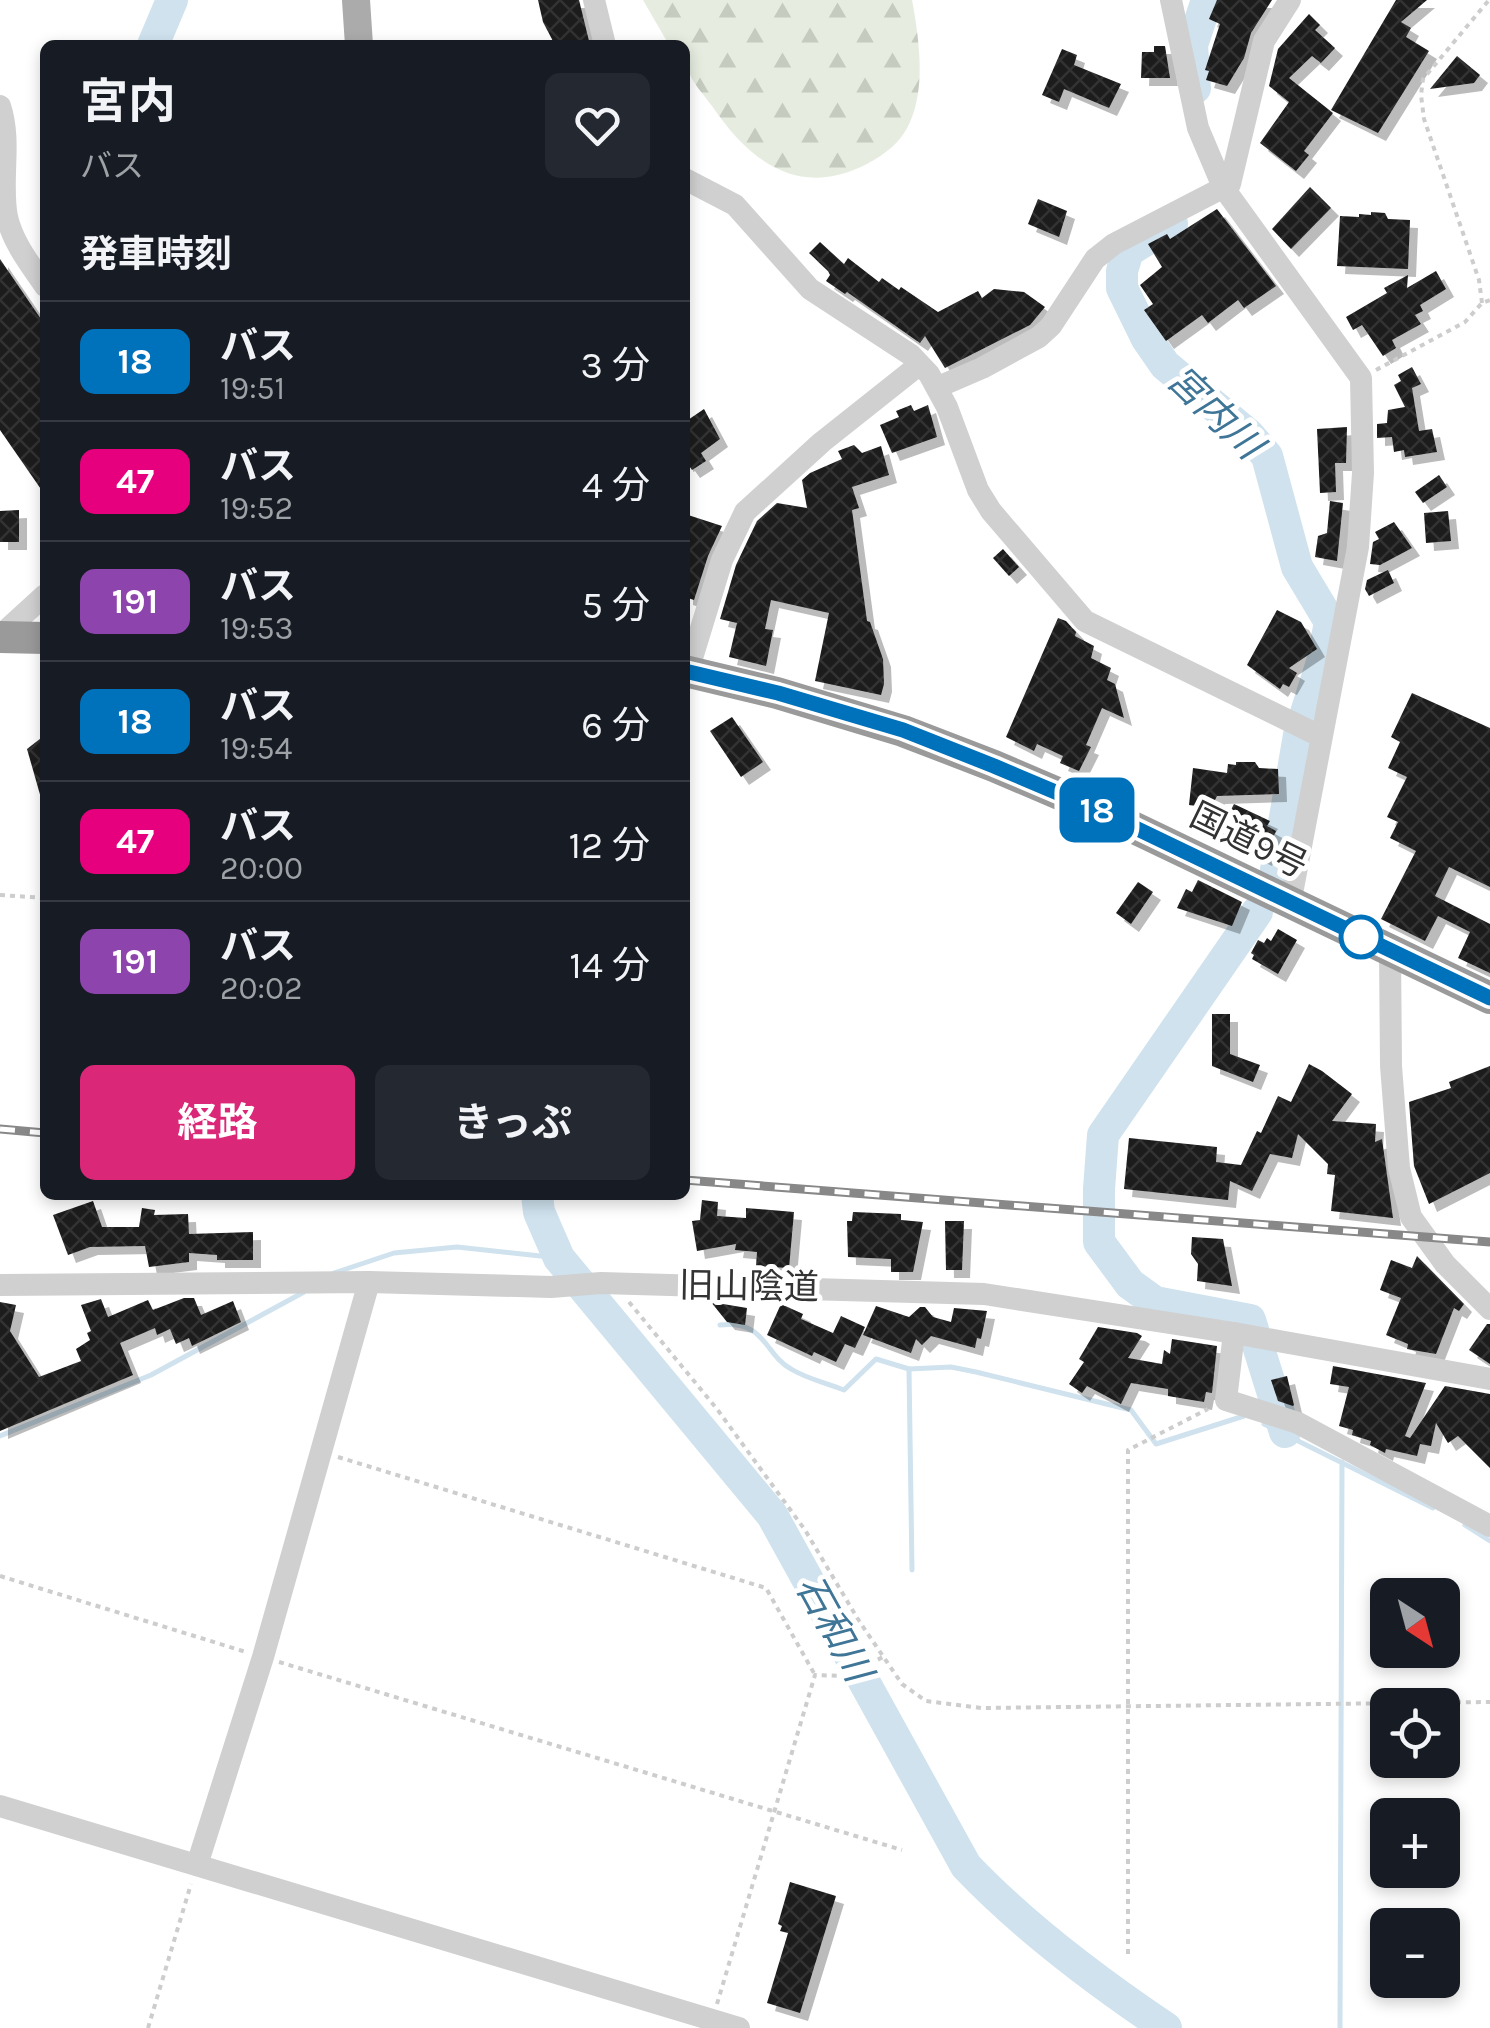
<!DOCTYPE html>
<html lang="ja">
<meta charset="utf-8">
<style>
body{margin:0;font-family:Karla,"Noto Sans JP",sans-serif;background:#242831;color:#f1f3f6;height:100vh;display:flex;flex-direction:column;font-size:38px;white-space:nowrap}
*{box-sizing:border-box;margin:0}
p{font-size:32px;color:#9ea1a6}
.icon{flex:none;width:55px;height:55px;fill:none;stroke:currentColor;stroke-width:2;stroke-linecap:round;stroke-linejoin:round}
.map{position:relative;flex:1;overflow:hidden}
.sheet{position:absolute;left:40px;top:40px;width:650px;height:1160px;display:flex;flex-direction:column;background:#171b24;border-radius:15px;box-shadow:0 5px 15px #0003}
.sheet>*{flex:none}
.badge{padding:0 20px;border-radius:15px;font-size:35px;line-height:65px}
.needle{width:65px;rotate:144deg}
.buttons{position:absolute;left:1370px;top:1578px;display:grid;gap:20px}
.buttons a{display:grid;place-items:center;width:90px;height:90px;border-radius:15px;background:#171b24;box-shadow:0 5px 15px #0003;font-size:50px}
.map>.badge{position:absolute;translate:-50% -50%;box-shadow:0 0 0 5px #fff}
h2{padding:0 40px;font-size:38px;line-height:90px}
.round{display:grid;place-items:center;flex:none;width:105px;height:105px;border-radius:15px;background:#242831}
.head{display:flex;align-items:center;justify-content:space-between;height:170px;padding:0 40px}
h1{font-size:48px;font-weight:700;line-height:75px}
.primary-button{display:flex;gap:20px;margin-top:auto;padding:20px 40px}
.primary-button a{flex:1;height:115px;border-radius:15px;background:#db2777;color:#fff;font-size:40px;font-weight:700;line-height:115px;text-align:center}
.primary-button a+a{background:#242831;color:#f1f3f6}
ul{padding:0;list-style:none}
li{display:flex;align-items:center;gap:30px;height:120px;padding:0 40px;border-top:2px solid #363941}
li div{flex:1}
li b{display:block;font-size:38px}
li em{font-style:normal}
li .badge{min-width:110px;font-weight:700;text-align:center}
.map>svg:first-child{display:block}
.forest{fill:url(#forest-firs)}
.lines{fill:none;stroke-linecap:round;stroke-linejoin:round}
.stream{stroke:#cfe2ee;stroke-width:5}
.river{stroke:#cfe2ee;stroke-width:32}
.building{fill:url(#building-cross-hatch);filter:url(#shadow)}
.path{stroke:#cdcdcd;stroke-width:4;stroke-dasharray:5 5;stroke-linecap:butt}
.minor{stroke:#d0d0d0;stroke-width:22}
.major{stroke:#ababab;stroke-width:28}
.highway{stroke:#9a9a9a;stroke-width:32}
.rail-casing{stroke:#888;stroke-width:9}
.rail{stroke:#fff;stroke-width:5;stroke-dasharray:15;stroke-linecap:butt}
.line-casing{stroke:#fff;stroke-width:22}
.line{stroke:#0072bc;stroke-width:15}
.stop-dot{fill:#fff;stroke:#0072bc;stroke-width:5}
.labels{text-anchor:middle;stroke-width:10;stroke-linejoin:round;paint-order:stroke}
.street-label{font-size:35px;fill:#333;stroke:#fff}
.water-label{font-size:38px;font-style:italic;fill:#3f7597;stroke:#fff}
</style>
<div class="map">
<svg width="1490" height="2028" viewBox="0 0 1490 2028">
<defs>
<pattern id="forest-firs" width="22" height="20" patternUnits="userSpaceOnUse" patternTransform="scale(2.5)"><rect width="22" height="20" fill="#e6ecdf"/><path d="M5 1l3.5 6h-7zM16 11l3.5 6h-7z" fill="#c6cbc0"/></pattern>
<pattern id="building-cross-hatch" width="8" height="8" patternUnits="userSpaceOnUse" patternTransform="scale(2.5)"><rect width="8" height="8" fill="#1a1a1a"/><path d="M0 0l8 8M0 8l8-8" fill="none" stroke="#333"/></pattern>
<filter id="shadow"><feDropShadow dx="8" dy="8" stdDeviation="0" flood-color="#0004"/></filter>
</defs>
<rect width="100%" height="100%" fill="#fff"/>
<path class="forest" d="M643 0H912C919 38 926 86 910 122 901 143 885 154 867 164 799 199 750 162 712 106 694 82 685 76 685 45H669Z"/>
<g class="lines">
<g class="stream">
<polyline points="334,1273 394,1253 457,1247 559,1258"/>
<path d="M720 1325C766 1320 764 1354 791 1369 807 1379 827 1383 844 1390L876 1359 909 1369 951 1367 976 1372 1131 1410 1156 1444 1244 1416"/>
<polyline points="909,1369 912,1570"/>
<polyline points="1264,1424 1433,1508"/>
<polyline points="0,1436 151,1375 304,1292"/>
<polyline points="1465,1525 1490,1541"/>
<polyline points="1340,2028 1342,1462"/>
</g>
<g class="river">
<polyline points="153,45 172,0"/>
<polyline points="1195,88 1192,45 1207,0"/>
<polyline points="1172,224 1128,251 1122,271 1122,288 1147,339 1165,365 1248,434 1267,456 1297,567 1330,622 1323,659 1299,735 1275,876"/>
<polyline points="1257,912 1103,1135 1099,1189 1099,1242 1130,1284 1155,1302 1250,1320 1285,1432"/>
<path d="M537 1195 539 1212 559 1258 772 1515 966 1866C1025 1928 1096 1981 1166 2028"/>
</g>
</g>
<g class="building">
<polygon points="538,0 579,0 590,45 555,45 543,22"/>
<polygon points="1217,0 1272,0 1251,33 1244,58 1227,86 1206,80 1209,71 1205,70 1220,24 1209,19"/>
<polygon points="1396,0 1427,0 1401,22 1411,28 1406,37 1429,51 1378,133 1331,110"/>
<polygon points="1309,14 1320,25 1315,30 1335,48 1321,63 1312,56 1289,78 1333,113 1304,151 1309,155 1296,171 1260,143 1289,102 1269,86 1278,49"/>
<polygon points="1154,46 1165,46 1170,78 1141,78 1142,52 1154,52"/>
<polygon points="1062,49 1077,55 1074,65 1121,84 1109,108 1064,89 1059,102 1042,95"/>
<polygon points="1457,56 1480,75 1474,83 1430,89"/>
<polygon points="1310,187 1331,208 1291,249 1272,229"/>
<polygon points="1038,199 1067,211 1059,237 1028,224"/>
<polygon points="1217,209 1276,286 1244,308 1238,300 1208,323 1202,315 1166,341 1144,310 1153,304 1140,285 1162,267 1148,244 1167,234 1170,239"/>
<polygon points="1371,212 1385,213 1388,219 1410,220 1408,269 1337,266 1340,216 1359,217 1359,214 1371,215"/>
<polygon points="820,242 844,264 848,258 879,282 882,278 899,290 901,287 938,312 978,291 982,298 994,289 1024,292 1045,307 1030,325 945,368 925,336 920,343 847,292 845,294 826,281 830,275 828,271 809,253"/>
<polygon points="0,259 45,325 45,495 0,430"/>
<polygon points="1436,271 1446,289 1420,305 1423,311 1415,315 1421,324 1392,340 1396,348 1383,356 1362,325 1353,330 1346,317 1387,293 1384,288 1408,275 1407,288"/>
<polygon points="1412,367 1421,384 1412,388 1419,431 1432,429 1437,452 1405,457 1404,450 1394,452 1392,437 1377,438 1377,424 1387,423 1388,410 1405,407 1394,385 1401,381 1398,375"/>
<polygon points="911,405 914,411 928,405 937,437 892,453 880,425 899,417 896,411"/>
<polygon points="704,409 720,439 701,453 706,461 692,470 687,463 685,464 685,422"/>
<polygon points="1347,427 1346,463 1335,463 1336,492 1320,493 1317,429"/>
<polygon points="854,445 862,453 881,446 889,475 852,487 859,508 852,510 867,621 870,622 883,659 884,684 881,695 815,681 829,613 771,600 765,629 773,630 766,666 729,657 737,623 720,619 736,565 757,521 777,503 807,508 802,480 810,473 842,459 838,451"/>
<polygon points="1439,475 1447,487 1423,503 1415,492"/>
<polygon points="1330,501 1343,503 1337,561 1315,557 1318,536 1327,533"/>
<polygon points="19,510 19,542 0,542 0,511"/>
<polygon points="1448,511 1451,541 1426,543 1424,513"/>
<polygon points="685,514 722,526 708,556 694,600 685,597"/>
<polygon points="1394,522 1412,548 1380,565 1370,564 1373,542 1379,539 1375,532"/>
<polygon points="1003,549 1019,567 1009,576 993,558"/>
<polygon points="1388,570 1394,583 1369,596 1365,589 1367,580"/>
<polygon points="1277,610 1301,622 1317,649 1289,668 1297,673 1289,687 1283,684 1280,689 1247,665"/>
<polygon points="1058,618 1066,621 1076,632 1075,636 1094,646 1091,658 1111,668 1107,680 1115,684 1124,718 1102,708 1086,745 1091,747 1079,771 1060,763 1063,756 1037,744 1034,751 1006,737"/>
<polygon points="1412,693 1490,728 1490,887 1449,867 1435,896 1490,924 1490,973 1458,958 1470,932 1438,916 1425,941 1381,919 1416,851 1390,838 1398,822 1387,817 1407,777 1388,768 1400,742 1391,737"/>
<polygon points="732,717 763,762 741,777 710,731"/>
<polygon points="45,735 45,797 41,798 27,749"/>
<polygon points="1236,762 1255,762 1259,768 1278,769 1279,794 1217,796 1211,808 1189,805 1193,768 1227,773 1228,764 1236,765"/>
<polygon points="1234,804 1270,821 1267,826 1276,831 1264,858 1218,835"/>
<polygon points="1198,880 1242,902 1232,926 1177,908 1186,889 1192,892"/>
<polygon points="1138,882 1153,892 1131,924 1116,913"/>
<polygon points="1278,929 1297,940 1278,974 1252,959 1254,955 1251,953 1258,940 1264,943 1267,938 1271,941"/>
<polygon points="1212,1014 1230,1014 1230,1054 1260,1065 1253,1082 1212,1066"/>
<polygon points="1309,1064 1322,1071 1352,1094 1332,1121 1376,1124 1375,1142 1382,1139 1393,1218 1331,1211 1335,1175 1327,1174 1328,1164 1298,1134 1292,1158 1270,1154 1252,1191 1230,1181 1228,1200 1124,1189 1129,1138 1217,1147 1216,1162 1241,1165 1257,1131 1261,1133 1278,1096 1291,1102"/>
<polygon points="1490,1066 1490,1173 1429,1204 1414,1166 1409,1102 1451,1088 1449,1082"/>
<polygon points="702,1200 718,1202 717,1216 746,1218 746,1208 794,1212 789,1268 756,1266 757,1252 735,1250 736,1244 697,1251 692,1221 700,1220"/>
<polygon points="93,1201 102,1227 139,1227 142,1208 155,1210 154,1215 188,1214 189,1234 253,1232 253,1260 217,1260 217,1255 189,1253 189,1262 149,1267 145,1246 90,1247 68,1255 53,1215"/>
<polygon points="853,1212 901,1214 901,1220 923,1222 913,1272 891,1272 891,1259 848,1257 847,1221 852,1221"/>
<polygon points="945,1221 964,1221 962,1270 946,1270"/>
<polygon points="1192,1237 1223,1239 1232,1286 1197,1281 1198,1264 1191,1254"/>
<polygon points="1417,1256 1464,1304 1459,1311 1454,1308 1436,1354 1407,1349 1408,1344 1386,1335 1401,1298 1380,1290 1391,1260 1412,1268"/>
<polygon points="184,1298 194,1298 201,1315 233,1301 241,1322 192,1346 189,1338 176,1344 170,1329 157,1335 155,1328 120,1343 133,1375 0,1431 0,1302 16,1305 10,1331 39,1377 81,1361 76,1349 90,1340 87,1333 91,1331 81,1305 101,1299 108,1317 148,1300 153,1310"/>
<polygon points="711,1302 747,1308 745,1325 727,1322"/>
<polygon points="781,1304 803,1314 801,1319 833,1333 841,1316 865,1327 855,1348 845,1344 836,1362 814,1352 812,1356 767,1335"/>
<polygon points="876,1306 909,1317 920,1307 925,1307 933,1317 951,1322 954,1308 987,1311 981,1339 977,1338 975,1348 931,1336 922,1345 916,1339 911,1353 863,1335"/>
<polygon points="1487,1324 1490,1324 1490,1364 1469,1350"/>
<polygon points="1098,1327 1137,1333 1142,1336 1128,1358 1162,1364 1164,1350 1170,1354 1172,1339 1217,1346 1212,1393 1206,1392 1204,1402 1168,1396 1168,1389 1131,1383 1121,1404 1087,1386 1082,1393 1069,1384 1084,1362 1079,1359"/>
<polygon points="1333,1366 1426,1383 1405,1436 1410,1438 1445,1386 1490,1394 1490,1468 1458,1436 1448,1443 1436,1423 1431,1446 1420,1444 1417,1456 1386,1449 1385,1453 1370,1445 1371,1441 1352,1435 1353,1430 1339,1426 1349,1387 1330,1384"/>
<polygon points="1287,1376 1294,1405 1293,1406 1278,1401 1271,1380"/>
<polygon points="790,1882 836,1896 800,2013 767,2003 788,1933 780,1931 782,1926 778,1924"/>
</g>
<g class="lines">
<g class="path">
<polyline points="1482,303 1479,280 1424,119 1421,95 1423,79 1489,0"/>
<polyline points="1376,370 1465,322 1482,303 1490,300"/>
<polyline points="0,895 45,898"/>
<polyline points="629,1302 717,1409 805,1530 859,1621 902,1684 926,1701 981,1708 1490,1702"/>
<polyline points="338,1457 766,1588 815,1675"/>
<polyline points="0,1576 246,1652"/>
<polyline points="279,1662 902,1850"/>
<polyline points="1128,1954 1128,1450 1208,1409"/>
<polyline points="717,2004 815,1675 845,1676 883,1657"/>
<polyline points="148,2028 191,1884"/>
</g>
<g class="minor">
<polyline points="594,0 605,45"/>
<polyline points="1171,0 1198,128 1223,187 1361,378 1363,473 1358,547 1290,904"/>
<path d="M0 106C12 142 0 181 7 217 13 243 30 264 45 286"/>
<polyline points="685,179 735,205 810,289 911,355 929,374 947,407 978,490 991,511 1085,621 1320,736"/>
<polyline points="938,387 982,368 1039,337 1051,326 1095,259 1114,244 1230,184 1264,41 1290,0"/>
<polyline points="0,636 45,595"/>
<polyline points="688,671 722,560 745,512 822,442 919,365"/>
<polyline points="1390,951 1391,1066 1399,1168 1411,1217 1445,1264 1490,1309"/>
<polyline points="0,1285 369,1282 551,1287 601,1283 984,1294 1234,1333 1490,1379"/>
<polyline points="1234,1333 1226,1400 1298,1423 1490,1526"/>
<polyline points="0,1806 739,2028"/>
<polyline points="197,1865 263,1657 369,1282"/>
</g>
<polyline class="major" points="356,0 359,45"/>
<g class="highway">
<polyline points="0,637 45,638"/>
<polyline points="685,671 777,693 903,731 994,766 1097,810 1490,998"/>
</g>
<defs>
<g id="rail">
<polyline points="0,1129 45,1133"/>
<polyline points="685,1180 1490,1242"/>
</g>
</defs>
<use href="#rail" class="rail-casing"/>
<use href="#rail" class="rail"/>
</g>
<g class="lines">
<defs>
<polyline id="line" points="685,671 778,693 903,730 994,766 1098,810 1490,998"/>
</defs>
<use href="#line" class="line-casing"/>
<use href="#line" class="line"/>
</g>
<circle class="stop-dot" cx="1361" cy="937" r="20"/>
<g class="labels">
<g class="street-label">
<text transform="translate(1249 840) rotate(26)" y="12">国道9号</text>
<text transform="translate(749 1286) rotate(1)" y="12">旧山陰道</text>
</g>
<g class="water-label">
<text transform="translate(1215 412) rotate(44)" y="13">宮内川</text>
<text transform="translate(834 1628) rotate(61)" y="13">石和川</text>
</g>
</g>
</svg>
<div class="buttons">
<a><svg class="needle" viewBox="-14 -14 28 28"><path d="M0-13l5 13h-10z" fill="#e53935"/><path d="M0 13l5-13h-10z" fill="#9ea1a6"/></svg></a>
<a><svg class="icon" aria-label="locate" viewBox="0 0 24 24"><circle cx="12" cy="12" r="6"/><path d="M12 2v4M12 18v4M2 12h4M18 12h4"/></svg></a>
<a>+</a>
<a>−</a>
</div>
<b class="badge" style="left:1097px;top:810px;background:#0072bc;color:#fff">18</b>
<section class="sheet">
<div class="head"><div><h1>宮内</h1><p>バス</p></div><a class="round"><svg class="icon" aria-label="heart" viewBox="0 0 24 24"><path d="M12 20l-8-8c-3-5 5-10 8-4 3-6 11-1 8 4z"/></svg></a></div>
<h2>発車時刻</h2>
<ul>
<li><span class="badge" style="background:#0072bc;color:#fff">18</span><div><b>バス</b><p>19:51</p></div><em>3 分</em></li>
<li><span class="badge" style="background:#e6007e;color:#fff">47</span><div><b>バス</b><p>19:52</p></div><em>4 分</em></li>
<li><span class="badge" style="background:#8e44ad;color:#fff">191</span><div><b>バス</b><p>19:53</p></div><em>5 分</em></li>
<li><span class="badge" style="background:#0072bc;color:#fff">18</span><div><b>バス</b><p>19:54</p></div><em>6 分</em></li>
<li><span class="badge" style="background:#e6007e;color:#fff">47</span><div><b>バス</b><p>20:00</p></div><em>12 分</em></li>
<li><span class="badge" style="background:#8e44ad;color:#fff">191</span><div><b>バス</b><p>20:02</p></div><em>14 分</em></li>
</ul>
<div class="primary-button"><a>経路</a><a>きっぷ</a></div>
</section>
</div>
